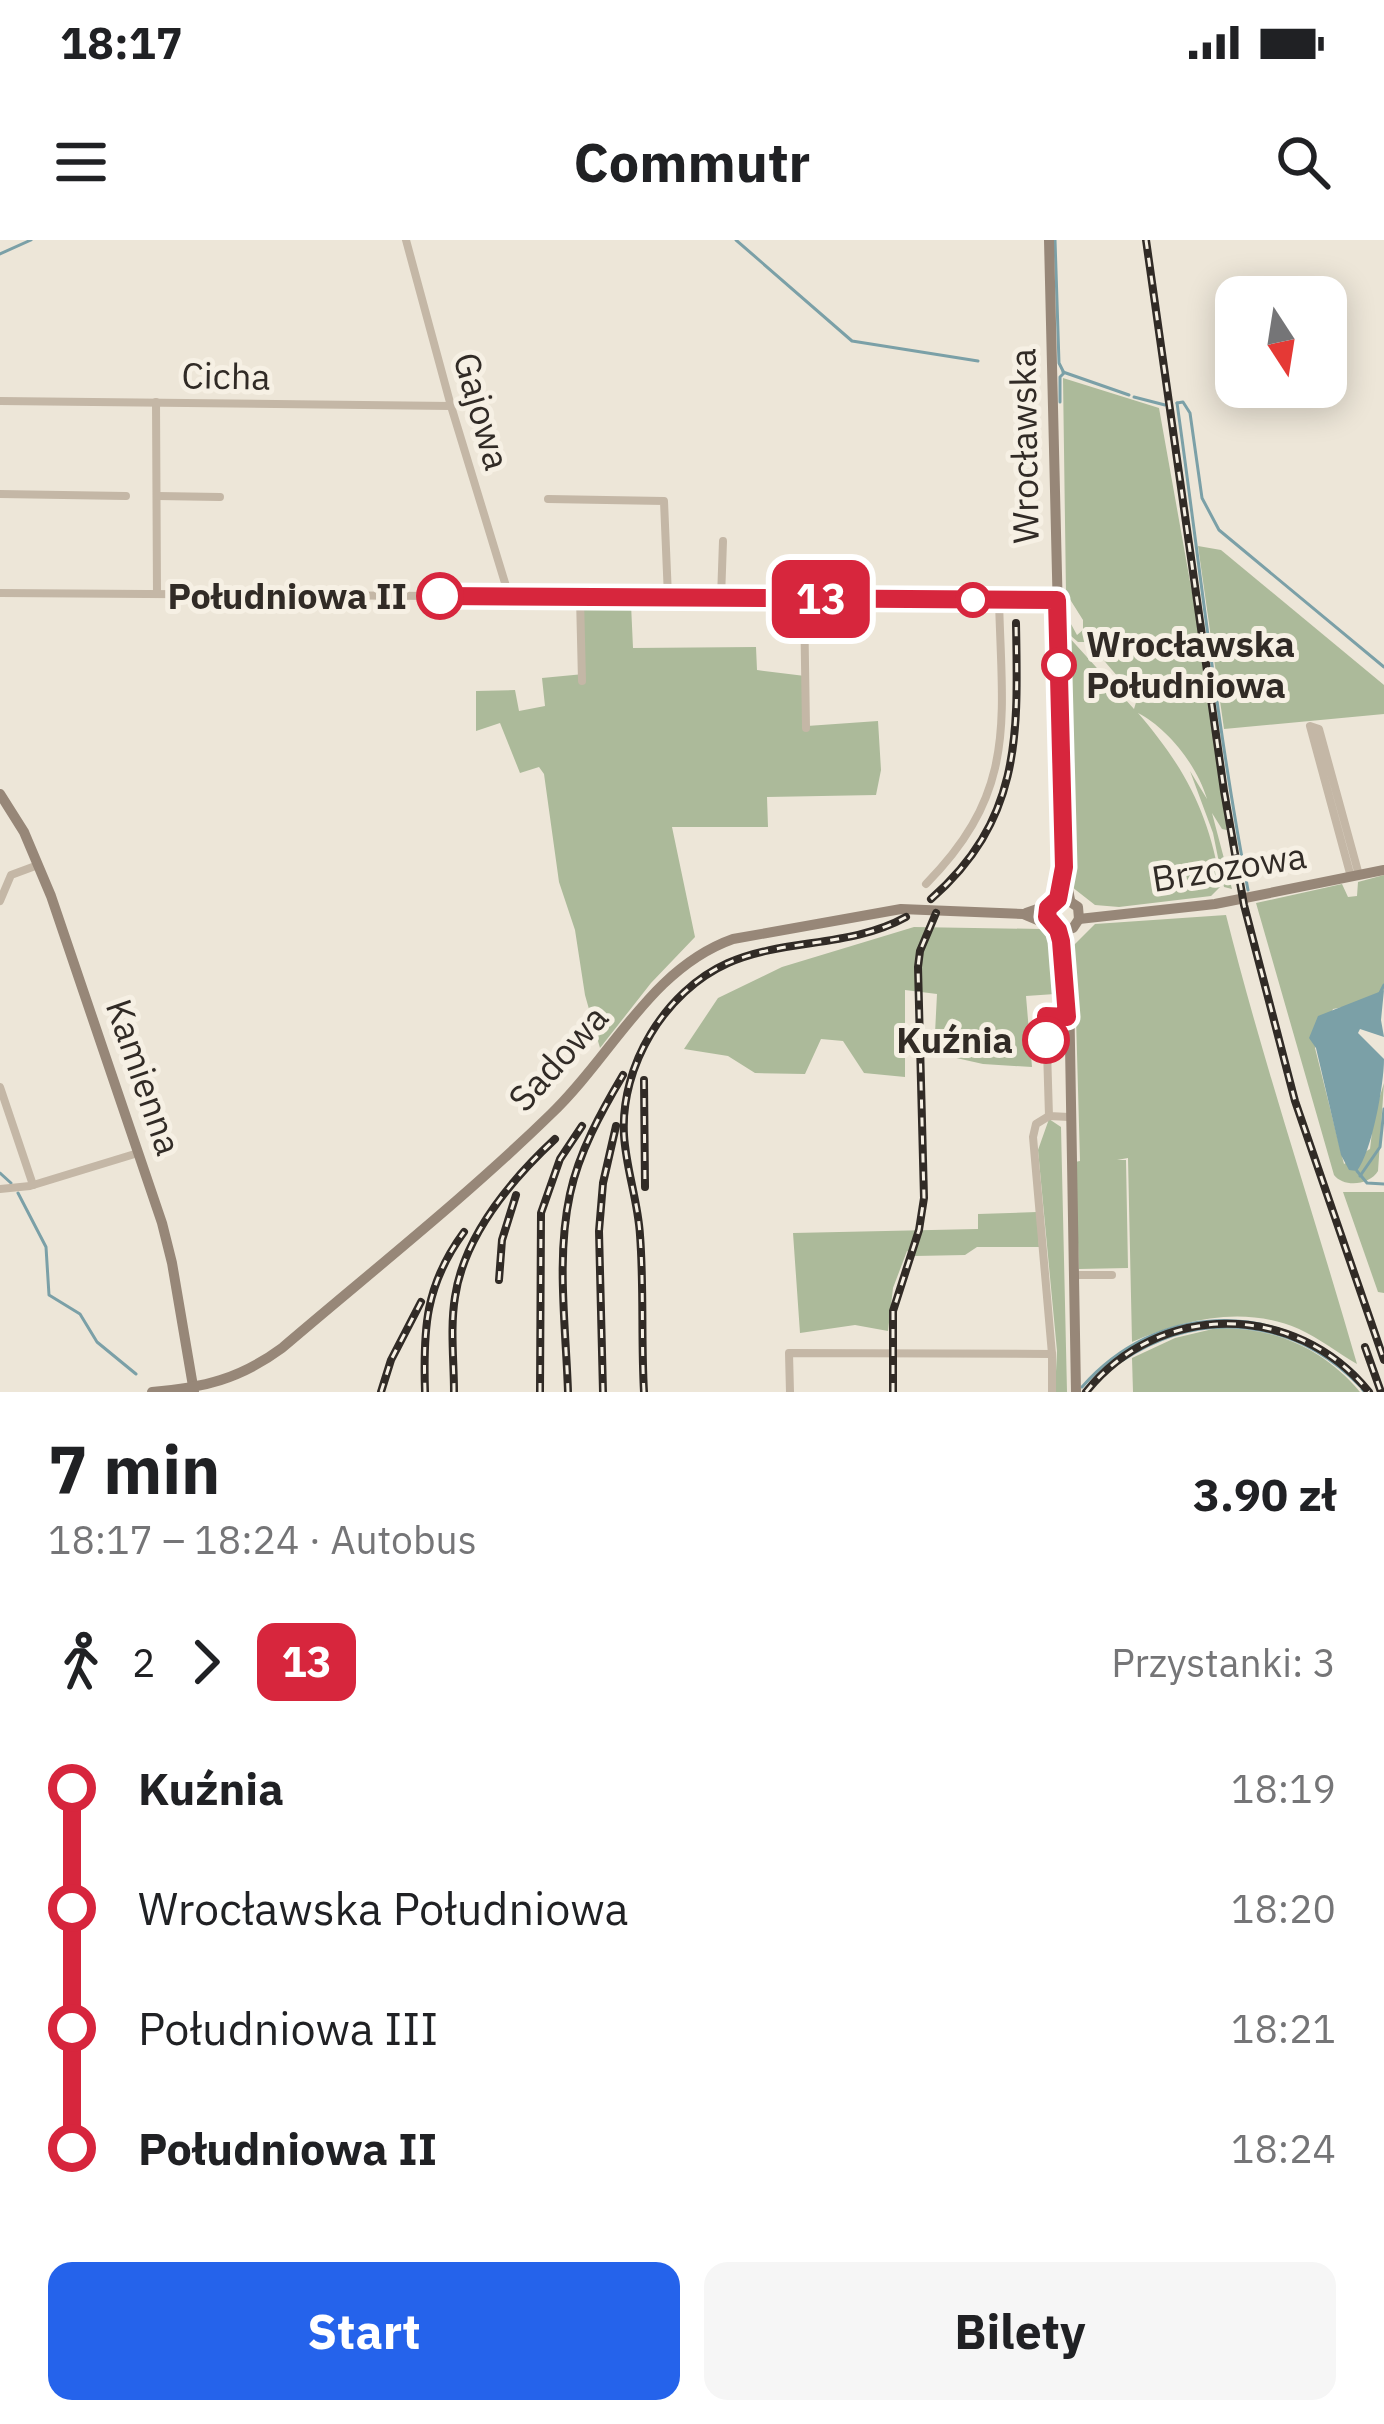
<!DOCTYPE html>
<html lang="pl">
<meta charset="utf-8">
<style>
body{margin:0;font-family:"IBM Plex Sans",sans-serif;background:#f6f6f6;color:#202124;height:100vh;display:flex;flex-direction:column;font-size:45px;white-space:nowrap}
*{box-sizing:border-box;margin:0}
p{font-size:39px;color:#757577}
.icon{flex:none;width:66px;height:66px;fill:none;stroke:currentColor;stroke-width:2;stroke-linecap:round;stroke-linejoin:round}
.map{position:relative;height:1152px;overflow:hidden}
.drawer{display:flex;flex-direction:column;background:#fff;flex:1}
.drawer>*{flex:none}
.badge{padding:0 24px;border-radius:18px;font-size:42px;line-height:78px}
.needle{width:78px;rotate:168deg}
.controls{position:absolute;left:1215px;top:36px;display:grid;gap:24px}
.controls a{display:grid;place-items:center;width:132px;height:132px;border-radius:24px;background:#fff;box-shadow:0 6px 30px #0003;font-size:60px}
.map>.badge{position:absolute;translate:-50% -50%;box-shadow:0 0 0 6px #fff}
.legs{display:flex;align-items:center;gap:18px;height:132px;padding:0 48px;font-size:39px}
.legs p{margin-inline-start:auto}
.head{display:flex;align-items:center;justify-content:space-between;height:204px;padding:0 48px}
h1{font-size:66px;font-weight:700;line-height:90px}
.cta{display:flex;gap:24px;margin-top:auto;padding:24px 48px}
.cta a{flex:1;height:138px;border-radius:24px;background:#2563eb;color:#fff;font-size:48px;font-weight:700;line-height:138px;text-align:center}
.cta a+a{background:#f6f6f6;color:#202124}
ul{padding:0 48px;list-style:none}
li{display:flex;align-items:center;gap:42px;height:120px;font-size:45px}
li i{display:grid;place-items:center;width:18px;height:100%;margin:0 15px;background:currentColor}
li i::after{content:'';width:30px;height:30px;margin:-15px;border:9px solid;border-radius:50%;background:#fff}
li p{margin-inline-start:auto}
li:first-child i{background:linear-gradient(#0000 50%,currentColor 0)}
li:last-child i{background:linear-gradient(currentColor 50%,#0000 0)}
.status{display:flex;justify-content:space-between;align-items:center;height:84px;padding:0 60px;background:#fff;direction:ltr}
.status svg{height:33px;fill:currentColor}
header{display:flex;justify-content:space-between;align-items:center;height:156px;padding:0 48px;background:#fff;font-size:54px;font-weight:700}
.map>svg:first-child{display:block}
.green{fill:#acba9a}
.water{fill:#7ba0a7}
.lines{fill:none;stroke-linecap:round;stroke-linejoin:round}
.stream{stroke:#7ba0a7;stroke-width:3}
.street{stroke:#c4b7a6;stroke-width:8}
.secondary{stroke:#978778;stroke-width:10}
.rail-casing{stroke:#312b26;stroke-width:8}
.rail{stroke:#f6f0e4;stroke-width:3;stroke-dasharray:9;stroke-linecap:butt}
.line-1-casing{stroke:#fff;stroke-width:27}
.line-1{stroke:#d7263d;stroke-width:18}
.stop-1-dot{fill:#fff;stroke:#d7263d;stroke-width:6}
.labels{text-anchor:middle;stroke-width:10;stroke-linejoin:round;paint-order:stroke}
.street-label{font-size:36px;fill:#312b26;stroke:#f6f0e4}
.stop-label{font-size:36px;font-weight:bold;fill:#312b26;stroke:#f6f0e4;text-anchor:end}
</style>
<div class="status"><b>18:17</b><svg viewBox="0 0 49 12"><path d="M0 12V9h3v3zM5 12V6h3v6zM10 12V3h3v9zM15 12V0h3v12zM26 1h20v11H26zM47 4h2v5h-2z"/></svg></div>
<header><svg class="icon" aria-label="menu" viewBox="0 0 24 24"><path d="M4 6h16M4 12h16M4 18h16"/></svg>Commutr<svg class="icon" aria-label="search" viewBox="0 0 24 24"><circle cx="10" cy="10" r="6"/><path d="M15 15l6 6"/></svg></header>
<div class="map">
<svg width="1384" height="1152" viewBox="0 0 1384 1152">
<rect width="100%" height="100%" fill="#ede6d8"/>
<g class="green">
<path d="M1063 138 1159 168 1196 375 1227 590 1222 589 1212 573 1232 649 1224 647 1213 593 1190 531 1207 559C1196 522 1164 486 1138 473 1186 529 1209 573 1221 646L1211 656 1119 667 1095 665 1072 647 1067 395 1134 469 1137 459 1088 402H1078L1064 390 1066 375 1077 395 1083 390V380L1066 353Z"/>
<polygon points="1198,306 1221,310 1384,445 1384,474 1224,489"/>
<polygon points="584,364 631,364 633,408 756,407 757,430 805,436 807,486 878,481 881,530 876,555 767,557 768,587 672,587 695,697 651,743 600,808 585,755 575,690 559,642 544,534 539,527 520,533 500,483 476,491 476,451 515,450 519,471 545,466 542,438 584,434"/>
<path d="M1384 635V750L1353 765 1333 769 1315 808 1344 924 1370 909 1374 875 1384 843 1378 931C1370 945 1344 948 1334 935L1256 663 1342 644 1348 657 1357 656 1358 642Z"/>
<path d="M1226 675C1264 826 1314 974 1357 1124 1338 1113 1319 1098 1299 1089 1244 1065 1184 1079 1132 1102L1128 918 1117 920H1126L1128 1028 1079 1029 1075 922 1080 921 1074 705 1095 684Z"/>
<polygon points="914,687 1041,689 1051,702 1055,754 1026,756 1032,827 983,824 934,813 937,754 905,750 905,837 864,833 843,801 821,799 805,834 755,833 728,816 684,809 718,758 782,727"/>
<polygon points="1049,879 1061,887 1067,1152 1055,1152 1057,1111 1038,910"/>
<polygon points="1343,952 1384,952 1384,1053 1378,1052"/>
<polygon points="1037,972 1039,1007 977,1007 965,1015 915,1016 907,1011 893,1048 888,1091 855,1085 800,1093 793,993 978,989 978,974"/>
<path d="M1217 1088C1274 1087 1323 1108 1360 1152H1133L1132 1118 1175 1098Z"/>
</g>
<path class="water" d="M1384 750 1381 780 1384 797 1360 789 1358 793 1384 819C1384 845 1372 911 1357 931L1349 930 1341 915 1316 808 1309 798 1318 776Z"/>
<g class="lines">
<g class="stream">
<polyline points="736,0 852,101 978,121"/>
<polyline points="1055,0 1059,123 1064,133 1060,137 1060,162"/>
<polyline points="0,14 31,0"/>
<polyline points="1063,132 1129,155"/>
<polyline points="1134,157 1165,165"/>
<path d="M1177 163C1200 325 1217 489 1248 650"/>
<polyline points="1177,163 1183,162 1190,173 1202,258 1219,290 1384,427"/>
<polyline points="1380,753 1384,745"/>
<polyline points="1357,931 1367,943 1384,944"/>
<polyline points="0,933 11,943"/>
<polyline points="1360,936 1380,907 1384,869"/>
<polyline points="18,953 46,1007 49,1055 80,1074 97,1102 136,1134"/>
<path d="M1123 1120C1201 1068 1294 1078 1360 1146"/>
<path d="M1082 1147C1156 1063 1273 1059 1355 1133"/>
<polyline points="1362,1149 1365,1152"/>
</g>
<g class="street">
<polyline points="406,0 451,166 509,356"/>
<polyline points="0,161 451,166"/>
<polyline points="156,162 157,354"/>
<polyline points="0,254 126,256"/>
<polyline points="158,256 220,257"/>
<polyline points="548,259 664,261 668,357"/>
<polyline points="0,353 1057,360"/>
<polyline points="580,357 582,441"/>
<polyline points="721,358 723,301"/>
<polyline points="804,359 806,488"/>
<polyline points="1351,637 1310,486 1319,489 1359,635"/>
<path d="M926 644C1018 551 1002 480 999 360"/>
<polyline points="0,661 11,635 38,625"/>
<polyline points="1067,777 1046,776 1049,876 1069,877"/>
<polyline points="0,847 33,945"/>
<polyline points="1049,876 1036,884 1033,897 1052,1114 1052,1152"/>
<polyline points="0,949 30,946 138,913"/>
<polyline points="1074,1035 1112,1035"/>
<polyline points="790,1152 789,1113 1052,1114"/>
</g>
<g class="secondary">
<polyline points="1049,0 1064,627 1070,660"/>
<polyline points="0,554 24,592 51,656 162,983 172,1023 194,1152"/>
<polyline points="1026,673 1066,659 1078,667 1079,679"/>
<polyline points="1079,679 1215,664 1384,630"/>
<polyline points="1068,690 1076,1152"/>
<path d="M152 1152C203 1148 240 1139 282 1108 372 1031 466 957 551 874 612 816 651 728 733 699L901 669 1023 674 1063 691 1073 688 1079 679"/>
</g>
<defs>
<g id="rail">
<polyline points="1146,0 1224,551 1244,665 1295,861 1384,1120"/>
<path d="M931 659C1022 579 1018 494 1016 383"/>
<polyline points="644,840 645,947"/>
<polyline points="499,1040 502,1000 516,955"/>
<polyline points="1365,1107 1381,1152"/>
<polyline points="381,1152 391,1120 421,1062"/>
<path d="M425 1152C423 1089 425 1045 464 992"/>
<path d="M454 1152C454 1121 450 1088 455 1057 464 996 511 940 555 899"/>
<polyline points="540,1152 541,973 560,919 582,886"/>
<path d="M568 1152C566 1088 556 1018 570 954 579 912 601 872 623 835"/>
<polyline points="603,1152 599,991 603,943 616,886"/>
<path d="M644 1152C641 1100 644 1047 640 995 638 961 626 929 624 895 620 826 665 751 728 723 785 698 850 708 906 677"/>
<polyline points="893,1152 893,1071 919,990 924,958 918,727 920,711 936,673"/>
<path d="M1086 1152C1158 1061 1296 1061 1369 1152"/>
</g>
</defs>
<use href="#rail" class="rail-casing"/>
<use href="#rail" class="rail"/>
</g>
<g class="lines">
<defs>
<polyline id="line-1" points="440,356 1057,360 1064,627 1058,659 1048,668 1047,677 1058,690 1061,701 1067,777 1046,776 1046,800"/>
</defs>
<use href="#line-1" class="line-1-casing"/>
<use href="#line-1" class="line-1"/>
</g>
<g class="stop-1-dot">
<circle cx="440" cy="356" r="21"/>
<circle cx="973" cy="360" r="15"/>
<circle cx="1059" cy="425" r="15"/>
<circle cx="1046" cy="800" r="21"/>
</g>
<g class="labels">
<g class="street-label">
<text transform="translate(226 136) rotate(1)" y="13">Cicha</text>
<text transform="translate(482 171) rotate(74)" y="13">Gajowa</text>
<text transform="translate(1024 206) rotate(-91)" y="13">Wrocławska</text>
<text transform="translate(1229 627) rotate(-9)" y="13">Brzozowa</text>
<text transform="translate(558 818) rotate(-48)" y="13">Sadowa</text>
<text transform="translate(144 837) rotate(71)" y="13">Kamienna</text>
</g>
<g class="stop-label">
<text x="407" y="369">Południowa II</text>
<text x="1086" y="417" text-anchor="start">Wrocławska<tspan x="1086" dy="41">Południowa</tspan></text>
<text x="1013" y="813">Kuźnia</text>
</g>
</g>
</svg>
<div class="controls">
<a><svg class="needle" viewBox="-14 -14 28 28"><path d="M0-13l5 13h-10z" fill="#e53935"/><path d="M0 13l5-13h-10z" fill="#757577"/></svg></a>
</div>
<b class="badge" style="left:821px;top:359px;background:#d7263d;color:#fff">13</b>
</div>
<section class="drawer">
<div class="head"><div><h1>7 min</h1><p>18:17 – 18:24 · Autobus</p></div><b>3.90 zł</b></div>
<div class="legs"><svg class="icon" aria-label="walk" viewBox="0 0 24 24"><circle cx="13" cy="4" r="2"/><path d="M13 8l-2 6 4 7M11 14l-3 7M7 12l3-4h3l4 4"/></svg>2<svg class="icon" aria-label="forward" viewBox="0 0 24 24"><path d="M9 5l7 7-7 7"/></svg><b class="badge" style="background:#d7263d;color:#fff">13</b><p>Przystanki: 3</p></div>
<ul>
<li><i style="color:#d7263d"></i><b>Kuźnia</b><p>18:19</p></li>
<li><i style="color:#d7263d"></i><span>Wrocławska Południowa</span><p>18:20</p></li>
<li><i style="color:#d7263d"></i><span>Południowa III</span><p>18:21</p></li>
<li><i style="color:#d7263d"></i><b>Południowa II</b><p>18:24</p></li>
</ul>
<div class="cta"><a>Start</a><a>Bilety</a></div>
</section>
